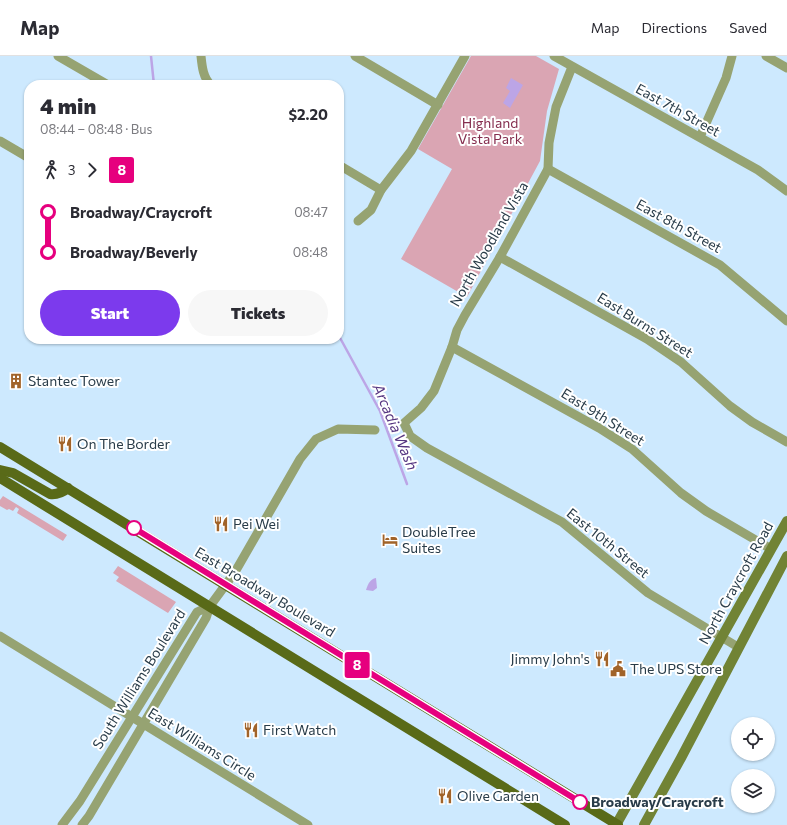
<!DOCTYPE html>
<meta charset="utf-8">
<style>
body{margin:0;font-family:Commissioner,sans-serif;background:#f7f7f7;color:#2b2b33;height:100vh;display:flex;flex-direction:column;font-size:15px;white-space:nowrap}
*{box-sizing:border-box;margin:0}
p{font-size:13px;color:#7c7c81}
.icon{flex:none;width:22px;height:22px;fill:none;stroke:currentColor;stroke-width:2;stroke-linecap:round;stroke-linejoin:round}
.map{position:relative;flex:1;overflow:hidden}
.panel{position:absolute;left:24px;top:24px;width:320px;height:264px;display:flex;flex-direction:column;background:#fff;border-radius:16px;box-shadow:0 1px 3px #0004}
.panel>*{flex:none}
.badge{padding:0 8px;border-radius:3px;font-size:14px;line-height:26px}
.buttons{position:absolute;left:731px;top:661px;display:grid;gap:8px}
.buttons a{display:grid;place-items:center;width:44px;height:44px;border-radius:50%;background:#fff;box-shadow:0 1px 3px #0004;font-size:20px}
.map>.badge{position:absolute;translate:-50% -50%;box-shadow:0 0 0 2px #fff}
.legs{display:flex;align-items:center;gap:6px;height:44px;padding:0 16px;font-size:13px}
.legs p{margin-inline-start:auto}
.overview{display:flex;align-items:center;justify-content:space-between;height:68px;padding:0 16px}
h1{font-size:22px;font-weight:800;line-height:30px}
.cta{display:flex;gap:8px;margin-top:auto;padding:8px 16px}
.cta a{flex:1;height:46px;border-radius:24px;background:#7c3aed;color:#fff;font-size:16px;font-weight:800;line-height:46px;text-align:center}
.cta a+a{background:#f7f7f7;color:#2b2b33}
ul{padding:0 16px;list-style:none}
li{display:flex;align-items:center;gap:14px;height:40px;font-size:15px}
li i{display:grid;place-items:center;width:6px;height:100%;margin:0 5px;background:currentColor}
li i::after{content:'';width:10px;height:10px;margin:-5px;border:3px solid;border-radius:50%;background:#fff}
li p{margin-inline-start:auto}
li:first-child i{background:linear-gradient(#0000 50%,currentColor 0)}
li:last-child i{background:linear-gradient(currentColor 50%,#0000 0)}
header{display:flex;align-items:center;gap:24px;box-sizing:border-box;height:56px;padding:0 20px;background:#fff;border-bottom:1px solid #e1e1e2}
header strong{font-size:19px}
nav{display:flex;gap:22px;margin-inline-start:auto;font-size:14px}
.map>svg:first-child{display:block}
.green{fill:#daa5b3}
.water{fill:#bca5e6}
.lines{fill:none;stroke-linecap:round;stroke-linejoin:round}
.stream{stroke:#bca5e6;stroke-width:2.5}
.street{stroke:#96a372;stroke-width:9}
.secondary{stroke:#718335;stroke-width:10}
.primary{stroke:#596a18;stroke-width:10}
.line-1-casing{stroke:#fff;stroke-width:9}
.line-1{stroke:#e6007e;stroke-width:6}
.stop-1-dot{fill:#fff;stroke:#e6007e;stroke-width:2}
.labels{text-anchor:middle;stroke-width:4;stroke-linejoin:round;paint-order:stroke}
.street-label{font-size:14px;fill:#293c49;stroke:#fff}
.park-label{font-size:14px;fill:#852d4e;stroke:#fff}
.poi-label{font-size:14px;fill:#293c49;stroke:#fff;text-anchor:start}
.stop-label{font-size:14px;font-weight:bold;fill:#293c49;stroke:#fff;text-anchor:start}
.water-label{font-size:15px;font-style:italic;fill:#553581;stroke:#fff}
</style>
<header>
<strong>Map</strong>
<nav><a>Map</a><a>Directions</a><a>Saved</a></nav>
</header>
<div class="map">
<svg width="787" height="769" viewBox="0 0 787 769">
<rect width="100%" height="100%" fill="#cde9fe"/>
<g class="green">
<polygon points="471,0 536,0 559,13 547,55 540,105 467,241 401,203 452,113 418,93"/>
<polygon points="3,440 67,479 63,485 17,457 19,453 16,451 13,455 9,453 7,454 0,450 0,444"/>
<polygon points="118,510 176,546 168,557 116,525 119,521 113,517"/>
</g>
<g class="water">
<polygon points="511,22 523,29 510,52 503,47 510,35 506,32"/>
<path d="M376 522 377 532 373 535 366 534C368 528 370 523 376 522Z"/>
</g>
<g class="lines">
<g class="stream">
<polyline points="151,0 154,29"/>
<polyline points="339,280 380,355 407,428"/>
</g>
<g class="street">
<polyline points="58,0 108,29"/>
<path d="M201 0C202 10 203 22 211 29"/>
<polyline points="355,0 438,49"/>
<polyline points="554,0 758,114 787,135"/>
<polyline points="766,0 787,12"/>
<polyline points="572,11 556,51 549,87 548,113 500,201 465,259 457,274 452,291 434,335 421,352 404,367 410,380 427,392 562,466 648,537 738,591"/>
<polyline points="700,81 726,22 732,0"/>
<polyline points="0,85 29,102"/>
<polyline points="339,109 381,134"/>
<polyline points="548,113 720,209 787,265"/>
<polyline points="358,165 371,154 381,134 411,95 465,0"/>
<polyline points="500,201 647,283 681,306 730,350 752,366 787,386"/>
<polyline points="452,291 599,372 632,393 681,437 706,455 771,493"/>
<polyline points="210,550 235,516 300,403 316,383 338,373 375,374"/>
<polyline points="0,580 308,769"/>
<polyline points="62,769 80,745 197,556 210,550 206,562 89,760 82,769"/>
</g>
<g class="secondary">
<polyline points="616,769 787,465"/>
<polyline points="644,769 681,702 787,500"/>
</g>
<g class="primary">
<polyline points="0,391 618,769"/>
<path d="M0 414 13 417 50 438C58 439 63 436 68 432"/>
<polyline points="0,422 565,769"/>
</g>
</g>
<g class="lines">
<defs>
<polyline id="line-1" points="134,472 580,746"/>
</defs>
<use href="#line-1" class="line-1-casing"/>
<use href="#line-1" class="line-1"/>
</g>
<defs>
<symbol id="building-bare" viewBox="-9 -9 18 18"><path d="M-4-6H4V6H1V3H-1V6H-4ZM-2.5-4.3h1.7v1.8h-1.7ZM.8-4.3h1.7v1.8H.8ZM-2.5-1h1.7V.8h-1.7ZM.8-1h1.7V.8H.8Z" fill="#a16329" stroke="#fff" stroke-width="2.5" paint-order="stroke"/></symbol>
<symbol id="restaurant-bare" viewBox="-9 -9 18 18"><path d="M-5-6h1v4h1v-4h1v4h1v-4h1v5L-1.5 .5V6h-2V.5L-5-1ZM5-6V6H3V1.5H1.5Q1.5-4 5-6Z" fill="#a16329" stroke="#fff" stroke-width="2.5" paint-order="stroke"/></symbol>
<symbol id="hotel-bare" viewBox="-9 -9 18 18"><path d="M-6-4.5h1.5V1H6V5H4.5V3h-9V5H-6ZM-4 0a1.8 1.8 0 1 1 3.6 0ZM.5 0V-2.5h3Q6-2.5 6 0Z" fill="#a16329" stroke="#fff" stroke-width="2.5" paint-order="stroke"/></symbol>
<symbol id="civic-bare" viewBox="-9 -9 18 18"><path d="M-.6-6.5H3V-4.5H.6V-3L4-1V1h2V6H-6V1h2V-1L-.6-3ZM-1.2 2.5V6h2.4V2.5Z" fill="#a16329" stroke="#fff" stroke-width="2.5" paint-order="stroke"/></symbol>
</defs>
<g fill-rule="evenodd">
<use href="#building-bare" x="5" y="314" width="22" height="22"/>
<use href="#restaurant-bare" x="54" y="377" width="22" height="22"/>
<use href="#restaurant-bare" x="210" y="457" width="22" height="22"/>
<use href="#hotel-bare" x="379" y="473" width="22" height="22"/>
<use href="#restaurant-bare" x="591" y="592" width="22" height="22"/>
<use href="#civic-bare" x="607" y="602" width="22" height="22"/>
<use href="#restaurant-bare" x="240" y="663" width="22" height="22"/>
<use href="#restaurant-bare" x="434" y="729" width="22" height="22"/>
</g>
<g class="stop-1-dot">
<circle cx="134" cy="472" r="7"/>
<circle cx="580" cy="746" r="7"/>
</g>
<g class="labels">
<g class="street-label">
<text transform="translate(678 54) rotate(29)" y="5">East 7th Street</text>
<text transform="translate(679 170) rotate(29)" y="5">East 8th Street</text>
<text transform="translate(489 188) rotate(-60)" y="5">North Woodland Vista</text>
<text transform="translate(645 269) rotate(32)" y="5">East Burns Street</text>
<text transform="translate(603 361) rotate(32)" y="5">East 9th Street</text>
<text transform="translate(608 487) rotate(39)" y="5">East 10th Street</text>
<text transform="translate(736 527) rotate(-61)" y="5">North Craycroft Road</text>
<text transform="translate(265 536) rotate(31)" y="5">East Broadway Boulevard</text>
<text transform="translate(139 623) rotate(-58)" y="5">South Williams Boulevard</text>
<text transform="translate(202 688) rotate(32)" y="5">East Williams Circle</text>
</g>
<g class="park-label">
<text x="490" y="72">Highland<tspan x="490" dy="16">Vista Park</tspan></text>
</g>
<g class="poi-label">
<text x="28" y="330">Stantec Tower</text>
<text x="77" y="393">On The Border</text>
<text x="233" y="473">Pei Wei</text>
<text x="402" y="481">DoubleTree<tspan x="402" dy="16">Suites</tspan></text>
<text x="590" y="608" text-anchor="end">Jimmy John's</text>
<text x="630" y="618">The UPS Store</text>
<text x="263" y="679">First Watch</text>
<text x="457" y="745">Olive Garden</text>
</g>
<g class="stop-label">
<text x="591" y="751">Broadway/Craycroft</text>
</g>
<g class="water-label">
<text transform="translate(395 371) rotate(67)" y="5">Arcadia Wash</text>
</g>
</g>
</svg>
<div class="buttons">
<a><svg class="icon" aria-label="locate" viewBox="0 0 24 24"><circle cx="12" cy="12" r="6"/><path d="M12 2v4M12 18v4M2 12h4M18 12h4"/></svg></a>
<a><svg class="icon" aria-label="layers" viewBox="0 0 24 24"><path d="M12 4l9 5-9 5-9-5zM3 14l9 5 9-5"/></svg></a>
</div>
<b class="badge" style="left:357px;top:609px;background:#e6007e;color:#fff">8</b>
<section class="panel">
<div class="overview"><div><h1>4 min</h1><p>08:44 – 08:48 · Bus</p></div><b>$2.20</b></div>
<div class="legs"><svg class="icon" aria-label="walk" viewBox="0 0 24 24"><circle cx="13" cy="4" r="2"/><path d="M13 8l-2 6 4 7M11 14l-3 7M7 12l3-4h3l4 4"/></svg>3<svg class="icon" aria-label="forward" viewBox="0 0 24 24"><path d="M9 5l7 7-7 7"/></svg><b class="badge" style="background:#e6007e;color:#fff">8</b></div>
<ul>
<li><i style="color:#e6007e"></i><b>Broadway/Craycroft</b><p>08:47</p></li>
<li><i style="color:#e6007e"></i><b>Broadway/Beverly</b><p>08:48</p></li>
</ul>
<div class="cta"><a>Start</a><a>Tickets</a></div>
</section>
</div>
